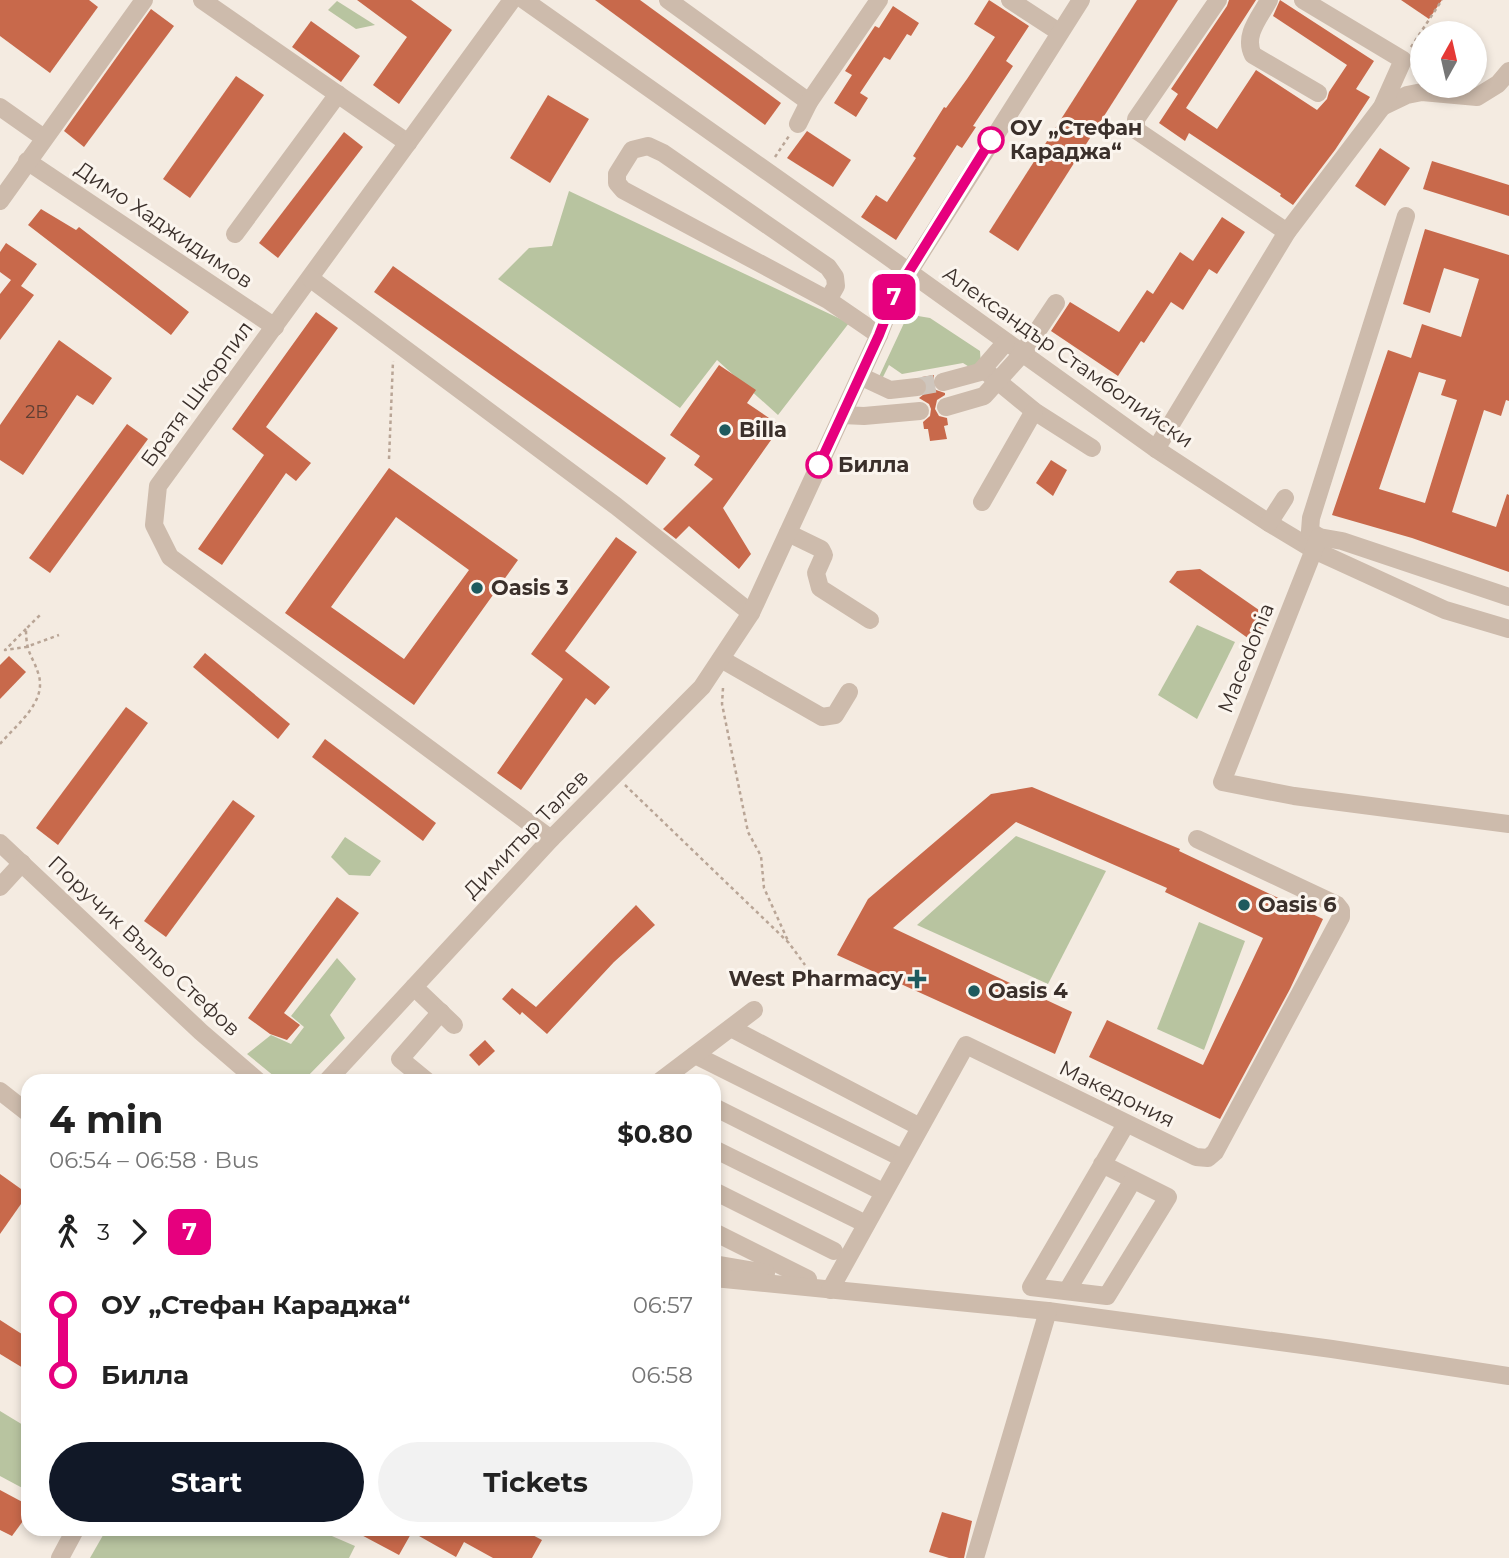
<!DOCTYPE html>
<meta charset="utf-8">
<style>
body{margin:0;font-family:Montserrat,sans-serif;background:#f2f2f2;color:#222;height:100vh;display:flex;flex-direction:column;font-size:26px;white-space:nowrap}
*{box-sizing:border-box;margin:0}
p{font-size:23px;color:#767676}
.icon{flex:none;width:38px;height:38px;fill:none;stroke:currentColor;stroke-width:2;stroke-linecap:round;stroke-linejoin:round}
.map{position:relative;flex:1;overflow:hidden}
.side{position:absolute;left:21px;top:1074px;width:700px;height:462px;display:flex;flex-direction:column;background:#fff;border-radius:21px;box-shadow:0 4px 10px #0003}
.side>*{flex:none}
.badge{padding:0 14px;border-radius:10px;font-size:24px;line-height:46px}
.needle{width:46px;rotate:8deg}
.tools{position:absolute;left:1410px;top:21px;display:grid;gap:14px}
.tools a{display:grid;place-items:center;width:77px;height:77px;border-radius:50%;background:#fff;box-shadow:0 4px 10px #0003;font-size:35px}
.map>.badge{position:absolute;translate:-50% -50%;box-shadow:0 0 0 4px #fff}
.legs{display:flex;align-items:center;gap:10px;height:77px;padding:0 28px;font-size:23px}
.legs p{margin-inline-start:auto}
.headline{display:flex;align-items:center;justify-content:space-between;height:119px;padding:0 28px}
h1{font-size:38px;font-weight:700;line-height:52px}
.button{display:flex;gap:14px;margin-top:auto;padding:14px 28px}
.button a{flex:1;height:80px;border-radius:42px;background:#111827;color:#fff;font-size:28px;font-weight:700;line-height:80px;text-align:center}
.button a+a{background:#f2f2f2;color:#222}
ul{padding:0 28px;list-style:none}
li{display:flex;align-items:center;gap:24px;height:70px;font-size:26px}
li i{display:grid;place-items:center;width:10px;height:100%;margin:0 9px;background:currentColor}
li i::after{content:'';width:18px;height:18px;margin:-9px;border:5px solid;border-radius:50%;background:#fff}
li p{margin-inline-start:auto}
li:first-child i{background:linear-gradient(#0000 50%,currentColor 0)}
li:last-child i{background:linear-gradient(currentColor 50%,#0000 0)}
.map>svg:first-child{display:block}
.green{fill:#b8c4a0}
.building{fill:#c8694b;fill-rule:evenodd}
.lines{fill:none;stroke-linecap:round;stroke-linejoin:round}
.minor-tunnel{stroke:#cfc6bd;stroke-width:18;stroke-dasharray:18 9;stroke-linecap:butt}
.path{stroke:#b9a596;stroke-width:2.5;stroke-dasharray:3.5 3.5;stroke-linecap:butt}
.minor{stroke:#cdbbac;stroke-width:18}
.line-1-casing{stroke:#fff;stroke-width:16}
.line-1{stroke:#e6007e;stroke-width:10}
.stop-1-dot{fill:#fff;stroke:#e6007e;stroke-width:3.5}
.poi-dot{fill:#1f5a5e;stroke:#fbf5ee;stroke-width:2.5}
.labels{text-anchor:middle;stroke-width:6;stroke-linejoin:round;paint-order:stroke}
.number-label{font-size:18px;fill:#5e3e33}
.stop-label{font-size:21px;font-weight:bold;fill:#3b302b;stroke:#fbf5ee;text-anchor:start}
.street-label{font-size:21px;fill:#3b302b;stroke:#fbf5ee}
.poi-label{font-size:21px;font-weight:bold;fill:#3b302b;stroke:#fbf5ee;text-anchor:start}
</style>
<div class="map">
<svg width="1509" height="1558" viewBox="0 0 1509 1558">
<rect width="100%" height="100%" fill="#f4ebe1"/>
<g class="green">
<polygon points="337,1 375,25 356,29 328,10"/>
<polygon points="569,191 849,323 778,415 717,360 680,408 498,279 529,248 552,246"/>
<polygon points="918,316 930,318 980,351 981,366 974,370 963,363 902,374 889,365 879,385 877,381 905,321"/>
<polygon points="1197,625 1235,642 1197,719 1158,695"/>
<polygon points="1016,836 1106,871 1048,984 917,925"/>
<polygon points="345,837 381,861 370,876 349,875 331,857"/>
<polygon points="1199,922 1245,941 1204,1050 1157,1029"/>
<polygon points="337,958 356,979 330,1015 345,1038 305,1079 280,1081 247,1054 271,1035 291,1044 304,1027 291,1016"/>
<polygon points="0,1411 28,1428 28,1491 0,1476"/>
<polygon points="106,1530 318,1530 355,1546 349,1558 90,1558"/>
</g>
<g class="building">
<polygon points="0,0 89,0 98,7 50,73 0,36"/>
<polygon points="357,0 411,0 452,30 399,104 373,85 407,37"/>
<polygon points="595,0 640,0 781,103 765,125"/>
<polygon points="989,0 1029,26 1006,61 1013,66 973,126 976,127 962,148 957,145 896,240 861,217 876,195 887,202 916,158 913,156 944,107 946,108 967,79 995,37 974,24"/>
<polygon points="1137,0 1178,0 1018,251 989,232"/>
<polygon points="1229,0 1256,0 1186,108 1217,129 1256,70 1317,110 1327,99 1329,92 1347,65 1273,16 1280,0 1374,61 1356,89 1370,97 1335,150 1293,205 1280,196 1281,194 1189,133 1185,141 1159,123 1178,94 1171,89 1227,6"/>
<polygon points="1401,0 1442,0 1429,19"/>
<polygon points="893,6 919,23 911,36 907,34 890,60 884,57 860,93 868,98 856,117 834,103 852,75 845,71 875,26 879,28"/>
<polygon points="151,9 174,26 84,147 64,131"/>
<polygon points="311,21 360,56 341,82 292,47"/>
<polygon points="236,76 264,95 190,198 163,179"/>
<polygon points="548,95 589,119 550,183 510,158"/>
<polygon points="807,131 851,160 833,187 787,158"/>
<polygon points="344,132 363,147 278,258 259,243"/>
<polygon points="1380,148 1410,168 1385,206 1355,186"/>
<polygon points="1432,161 1509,185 1509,216 1423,189"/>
<polygon points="41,209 76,230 79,227 189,312 171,335 28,225"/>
<polygon points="1222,217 1245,232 1217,274 1209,269 1183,310 1171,302 1144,343 1141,341 1118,376 1051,331 1070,302 1119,332 1147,290 1153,294 1180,252 1193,261"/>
<path d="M1425 229 1509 255V401L1506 400 1501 416 1484 410 1452 512 1496 527 1507 494 1509 495V572L1412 538 1332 515 1388 350 1411 358 1422 324 1461 337 1479 279 1444 268 1430 313 1403 304ZM1419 372 1446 380 1441 395 1457 400 1425 503 1379 489Z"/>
<polygon points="6,243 37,264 21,286 34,295 0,340 0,294 11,280 0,272 0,252"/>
<polygon points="393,266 666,458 647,485 374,292"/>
<polygon points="316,312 338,328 266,427 311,463 296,481 286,473 222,565 198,549 264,455 232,429"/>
<polygon points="59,340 112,378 93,405 77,395 23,475 0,460 0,425"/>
<polygon points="719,365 756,390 747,403 781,426 723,508 751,554 739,569 689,526 676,539 663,529 713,479 694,465 700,456 670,435"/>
<polygon points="934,375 932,386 936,390 945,393 945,395 937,400 935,409 939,416 947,418 948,425 944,426 947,439 930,441 928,429 924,429 923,422 930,416 931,409 929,404 919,398 928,391 928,385 922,377"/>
<polygon points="127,424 148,439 50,573 29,558"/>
<polygon points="1051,460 1067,470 1053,496 1036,483"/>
<path d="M389 468 518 560 414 705 285 613ZM396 517 469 570 404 659 331 607Z"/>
<polygon points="616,537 637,552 565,651 610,687 595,705 586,698 521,790 497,773 563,679 531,654"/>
<polygon points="1200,569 1269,617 1252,641 1169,582 1177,571"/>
<polygon points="205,653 290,724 278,739 193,667"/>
<polygon points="9,656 26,672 0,699 0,665"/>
<polygon points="126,707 148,723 58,845 36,828"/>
<polygon points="325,739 436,823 423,841 312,757"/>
<polygon points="1032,787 1180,849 1179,851 1323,919 1290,989 1220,1119 1089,1057 1107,1020 1203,1065 1263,938 1165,892 1167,888 1016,822 893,928 1072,1012 1055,1054 837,955 868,899 991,794"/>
<polygon points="233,800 255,816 166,937 144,921"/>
<polygon points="337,897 359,913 284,1013 300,1025 287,1040 270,1034 248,1018"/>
<polygon points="636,905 655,925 614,962 547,1034 522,1012 520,1015 502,999 512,988 536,1007"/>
<polygon points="485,1040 495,1051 479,1066 469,1055"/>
<polygon points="0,1174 28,1194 0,1234"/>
<polygon points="0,1320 28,1338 28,1371 0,1354"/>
<polygon points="0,1490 28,1505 23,1521 12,1536 0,1530"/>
<polygon points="942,1512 972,1521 964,1558 949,1558 929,1552"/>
<polygon points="352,1530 523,1530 542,1540 532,1558 493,1558 464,1542 456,1557 412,1532 399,1555"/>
</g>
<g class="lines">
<polyline class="minor-tunnel" points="917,387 943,382"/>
<g class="path">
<polyline points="1411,47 1442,0"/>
<polyline points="775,157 789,136"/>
<polyline points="389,459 393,361"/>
<polyline points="26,629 5,650 26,647 59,635"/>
<polyline points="723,688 722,704 748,832 761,856 764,888 789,943"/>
<path d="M0 744C16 725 46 703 39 676 33 655 26 655 26 629L40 615"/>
<polyline points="625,785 789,943 805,965"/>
</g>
<g class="minor">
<polyline points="202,0 408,143"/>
<polyline points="512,0 158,486 154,525 170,557 551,839"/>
<polyline points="524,0 880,251 1156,449 1269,523 1314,550 1445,610 1509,629"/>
<polyline points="668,0 809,102"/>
<polyline points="1010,0 1059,32"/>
<polyline points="1218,0 1136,119 1136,130 1287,232"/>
<path d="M1269 0C1260 17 1243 35 1253 55L1318 93"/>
<polyline points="0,107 44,138"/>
<polyline points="1382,107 1407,95 1422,92 1477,97 1498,84 1509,71"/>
<polyline points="798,124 809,102 879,0"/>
<polyline points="27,161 275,327"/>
<polyline points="0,201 144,0"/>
<polyline points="235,234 338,94"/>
<polyline points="311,279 616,506 751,613"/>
<polyline points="828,300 836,286 835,277 828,267 663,153 648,146 632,150 617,174 617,183 623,190 828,300 879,335"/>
<polyline points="983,369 1034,411 1092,448"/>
<polyline points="860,376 890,390 917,387"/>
<polyline points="943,382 980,372 1006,342"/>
<polyline points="946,407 984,396 1022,354 1056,303"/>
<polyline points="842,415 864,416 920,411"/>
<polyline points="1156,449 1287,232 1382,107 1403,60 1303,0"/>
<polyline points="982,502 1034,411"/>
<polyline points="1269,523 1285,498"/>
<polyline points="788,533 821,549 824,555 816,573 820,588 870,620"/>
<polyline points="1319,537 1310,531 1311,518 1406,216"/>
<polyline points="1509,597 1342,541 1319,537 1222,782 1294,796 1509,824"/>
<polyline points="721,659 822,717 835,715 849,692"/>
<polyline points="0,843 201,1032 259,1082"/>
<polyline points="0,887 22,863"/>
<polyline points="414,987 454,1025"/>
<polyline points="731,1028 920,1127"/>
<polyline points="695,1055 902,1158"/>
<polyline points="326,1082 551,839 702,687 751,613 879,335 895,294 1081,0"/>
<polyline points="428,1082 400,1059 441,1012"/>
<polyline points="659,1082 754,1010"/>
<polyline points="0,1091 28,1113"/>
<polyline points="714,1107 883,1192"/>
<polyline points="714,1149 866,1224"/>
<polyline points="1102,1164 1168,1197 1107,1296 1031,1287 1126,1124"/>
<polyline points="714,1191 834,1251"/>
<polyline points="714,1232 808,1279"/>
<polyline points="714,1264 766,1273"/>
<polyline points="714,1278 1048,1311 1332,1349 1509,1376"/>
<polyline points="830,1290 966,1045 1196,1157 1208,1158 1215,1152 1341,917 1341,910 1337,905 1197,839"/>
<polyline points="1067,1291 1133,1180"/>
<polyline points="60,1558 75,1530"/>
<polyline points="975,1558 1048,1311"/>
</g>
</g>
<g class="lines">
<defs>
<polyline id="line-1" points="819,465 879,335 895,294 991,140"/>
</defs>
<use href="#line-1" class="line-1-casing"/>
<use href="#line-1" class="line-1"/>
</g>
<g class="stop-1-dot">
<circle cx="991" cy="140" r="12"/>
<circle cx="819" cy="465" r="12"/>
</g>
<g class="poi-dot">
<circle cx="725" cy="430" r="7"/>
<circle cx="477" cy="588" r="7"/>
<circle cx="1244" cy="905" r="7"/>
<path d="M913.5 968.5h7v7h7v7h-7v7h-7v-7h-7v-7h7z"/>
<circle cx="974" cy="991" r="7"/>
</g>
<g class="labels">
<g class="number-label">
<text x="37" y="418">2В</text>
</g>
<g class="stop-label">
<text x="1010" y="135">ОУ „Стефан<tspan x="1010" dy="24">Караджа“</tspan></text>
<text x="838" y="472">Билла</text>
</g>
<g class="street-label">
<text transform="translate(164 225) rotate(34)" y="7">Димо Хаджидимов</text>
<text transform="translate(1068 357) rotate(35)" y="7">Александър Стамболийски</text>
<text transform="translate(197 394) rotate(-54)" y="7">Братя Шкорпил</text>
<text transform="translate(1246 658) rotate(-68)" y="7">Macedonia</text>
<text transform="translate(526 834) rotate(-46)" y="7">Димитър Талев</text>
<text transform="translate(144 946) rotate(43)" y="7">Поручик Въльо Стефов</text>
<text transform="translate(1117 1094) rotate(26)" y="7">Македония</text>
</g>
<g class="poi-label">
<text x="739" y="437">Billa</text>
<text x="491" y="595">Oasis 3</text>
<text x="1258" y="912">Oasis 6</text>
<text x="903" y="986" text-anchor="end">West Pharmacy</text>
<text x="988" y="998">Oasis 4</text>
</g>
</g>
</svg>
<div class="tools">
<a><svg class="needle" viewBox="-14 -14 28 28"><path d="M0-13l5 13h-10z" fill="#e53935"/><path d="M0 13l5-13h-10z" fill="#767676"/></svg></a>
</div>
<b class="badge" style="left:894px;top:297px;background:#e6007e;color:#fff">7</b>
<section class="side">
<div class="headline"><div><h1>4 min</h1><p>06:54 – 06:58 · Bus</p></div><b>$0.80</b></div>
<div class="legs"><svg class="icon" aria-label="walk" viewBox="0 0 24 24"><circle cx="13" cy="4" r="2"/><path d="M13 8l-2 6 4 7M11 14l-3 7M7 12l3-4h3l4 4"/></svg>3<svg class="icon" aria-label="forward" viewBox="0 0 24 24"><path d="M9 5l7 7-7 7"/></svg><b class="badge" style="background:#e6007e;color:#fff">7</b></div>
<ul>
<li><i style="color:#e6007e"></i><b>ОУ „Стефан Караджа“</b><p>06:57</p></li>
<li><i style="color:#e6007e"></i><b>Билла</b><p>06:58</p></li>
</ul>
<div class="button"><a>Start</a><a>Tickets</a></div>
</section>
</div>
